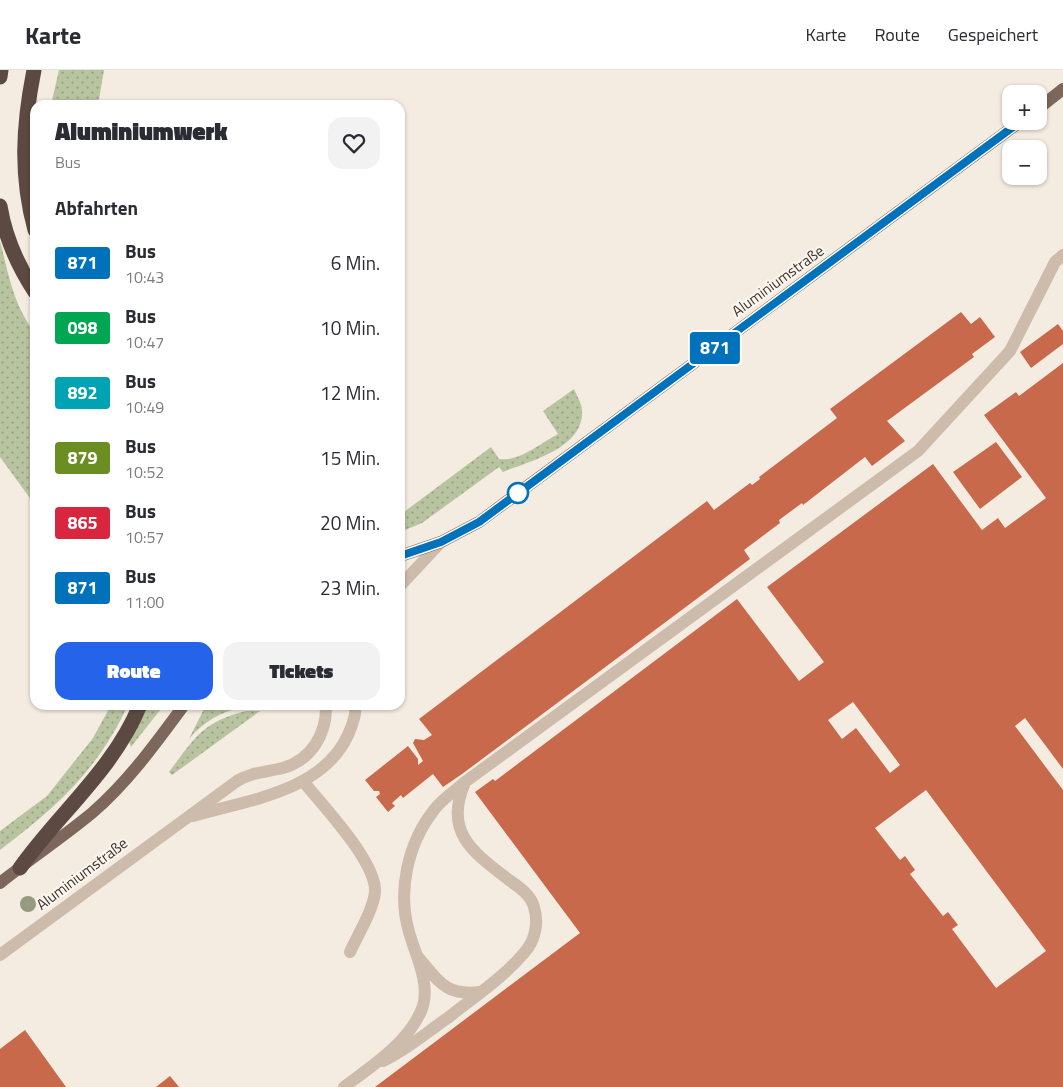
<!DOCTYPE html>
<html lang="de">
<meta charset="utf-8">
<style>
body{margin:0;font-family:"Titillium Web",sans-serif;background:#f2f2f3;color:#2b2b33;height:100vh;display:flex;flex-direction:column;font-size:19px;white-space:nowrap}
*{box-sizing:border-box;margin:0}
p{font-size:16px;color:#7c7c81}
.icon{flex:none;width:28px;height:28px;fill:none;stroke:currentColor;stroke-width:2;stroke-linecap:round;stroke-linejoin:round}
.map{position:relative;flex:1;overflow:hidden}
.details{position:absolute;left:30px;top:30px;width:375px;height:610px;display:flex;flex-direction:column;background:#fff;border-radius:15px;box-shadow:0 1px 4px #0004}
.details>*{flex:none}
.badge{padding:0 10px;border-radius:4px;font-size:18px;line-height:32px}
.tools{position:absolute;left:1002px;top:15px;display:grid;gap:10px}
.tools a{display:grid;place-items:center;width:45px;height:45px;border-radius:10px;background:#fff;box-shadow:0 1px 4px #0004;font-size:25px}
.map>.badge{position:absolute;translate:-50% -50%;box-shadow:0 0 0 2px #fff}
h2{padding:0 25px;font-size:19px;line-height:45px}
.round{display:grid;place-items:center;flex:none;width:52px;height:52px;border-radius:15px;background:#f2f2f3}
.summary{display:flex;align-items:center;justify-content:space-between;height:85px;padding:0 25px}
h1{font-size:24px;font-weight:800;line-height:38px}
.cta{display:flex;gap:10px;margin-top:auto;padding:10px 25px}
.cta a{flex:1;height:58px;border-radius:15px;background:#2563eb;color:#fff;font-size:20px;font-weight:800;line-height:58px;text-align:center}
.cta a+a{background:#f2f2f3;color:#2b2b33}
ul{padding:0;list-style:none}
li{display:flex;align-items:center;gap:15px;height:65px;padding:0 25px}
li div{flex:1}
li b{display:block;font-size:19px}
li em{font-style:normal}
li .badge{min-width:55px;font-weight:700;text-align:center}
header{display:flex;align-items:center;gap:30px;box-sizing:border-box;height:70px;padding:0 25px;background:#fff;border-bottom:1px solid #e1e1e2}
header strong{font-size:24px}
nav{display:flex;gap:28px;margin-inline-start:auto;font-size:18px}
.map>svg:first-child{display:block}
.grass{fill:url(#grass-dots)}
.building{fill:#c8694b;fill-rule:evenodd}
.lines{fill:none;stroke-linecap:round;stroke-linejoin:round}
.minor{stroke:#cdbbac;stroke-width:12}
.major{stroke:#7d675c;stroke-width:12}
.highway{stroke:#5c4a42;stroke-width:15}
.tree{fill:#969b7f}
.line-casing{stroke:#fff;stroke-width:11}
.line{stroke:#0072bc;stroke-width:8}
.stop-dot{fill:#fff;stroke:#0072bc;stroke-width:2.5}
.labels{text-anchor:middle;stroke-width:4.5;stroke-linejoin:round;paint-order:stroke}
.street-label{font-size:15px;fill:#3b302b;stroke:#fbf5ee}
</style>
<header>
<strong>Karte</strong>
<nav><a>Karte</a><a>Route</a><a>Gespeichert</a></nav>
</header>
<div class="map">
<svg width="1063" height="1017" viewBox="0 0 1063 1017">
<defs>
<pattern id="grass-dots" width="8" height="8" patternUnits="userSpaceOnUse" patternTransform="scale(1.25)"><rect width="8" height="8" fill="#b8c4a0"/><path d="M2 2h.1M6 6h.1" fill="none" stroke="#97a083" stroke-width="1.8" stroke-linecap="round"/></pattern>
</defs>
<rect width="100%" height="100%" fill="#f4ebe1"/>
<g class="grass">
<polygon points="59,0 104,0 98,35 51,35"/>
<path d="M0 171C9 206 13 234 35 263V435L0 387Z"/>
<path d="M574 319C577 326 582 334 582 341 584 378 530 391 503 402L499 397 422 453 400 462V445L491 377 499 389C519 392 541 373 558 364L543 341Z"/>
<path d="M111 635H128C97 701 57 737 0 780V761L47 726 93 668Z"/>
<polygon points="148,635 164,635 131,677 129,671"/>
<path d="M206 635H269C261 636 253 635 245 637 223 640 203 652 189 669Z"/>
<path d="M246 641H260L172 705 169 702C195 668 202 652 246 641Z"/>
</g>
<g class="building">
<polygon points="961,242 971,254 980,247 995,267 972,284 974,287 887,351 905,371 872,396 865,387 803,435 802,433 779,450 780,453 744,480 750,489 462,704 443,717 433,704 403,728 401,725 392,733 395,736 388,742 376,727 380,724 379,721 374,721 365,710 408,676 418,689 418,695 423,691 413,673 415,669 424,670 432,665 419,649 707,431 714,440 750,413 752,415 760,409 759,407 837,348 830,339"/>
<polygon points="1058,254 1063,261 1063,274 1031,298 1020,282"/>
<path d="M1063 293V699L1025 648 1015 656 1063 720V1017H375L580 863 475 722 493 709 495 711 737 529 799 611 824 592 767 517 933 394 982 460 998 448 1005 458 1046 428 984 345 1016 322 1019 326ZM853 632 900 695 890 703 856 658 842 669 828 650ZM926 720 1046 881 996 918 952 859 958 855 948 842 943 846 910 804 915 800 905 786 900 790 875 758Z"/>
<polygon points="996,372 1022,407 980,439 953,402"/>
<polygon points="25,960 66,1017 0,1017 0,979"/>
<polygon points="170,1006 179,1017 156,1017"/>
</g>
<g class="lines">
<g class="minor">
<polyline points="400,516 441,472"/>
<path d="M303 711C322 735 377 792 375 822 373 841 358 864 350 882"/>
<path d="M193 746C247 730 322 722 348 665 352 656 357 644 355 635"/>
<path d="M0 885 237 711C252 702 267 702 283 698 311 690 327 664 326 635"/>
<path d="M419 888C439 912 446 926 480 922"/>
<path d="M383 991C407 980 427 962 449 947 474 927 503 908 524 883 535 871 539 853 534 837 531 825 519 817 509 810 474 783 444 763 464 715"/>
<path d="M344 1017C372 996 411 971 423 936 430 912 415 884 409 862 397 821 408 773 434 740 442 729 455 721 465 712L918 381 1010 281 1055 192 1063 185"/>
</g>
<g class="major">
<polyline points="1039,38 1063,19"/>
<polyline points="400,486 441,472 479,452 1021,51"/>
<path d="M0 813C30 789 63 767 92 743 128 712 156 673 184 635"/>
</g>
<g class="highway">
<path d="M34 0C23 55 20 106 35 160"/>
<polyline points="0,7 1,0"/>
<path d="M0 136C5 167 18 196 35 222"/>
<path d="M20 798C59 743 114 699 140 635"/>
</g>
</g>
<circle class="tree" cx="28" cy="834" r="8"/>
<g class="lines">
<defs>
<polyline id="line" points="400,486 441,472 479,452 1021,51"/>
</defs>
<use href="#line" class="line-casing"/>
<use href="#line" class="line"/>
</g>
<circle class="stop-dot" cx="518" cy="423" r="10"/>
<g class="labels">
<g class="street-label">
<text transform="translate(778 211) rotate(-36)" y="5">Aluminiumstraße</text>
<text transform="translate(82 804) rotate(-37)" y="5">Aluminiumstraße</text>
</g>
</g>
</svg>
<div class="tools">
<a>+</a>
<a>−</a>
</div>
<b class="badge" style="left:715px;top:278px;background:#0072bc;color:#fff">871</b>
<section class="details">
<div class="summary"><div><h1>Aluminiumwerk</h1><p>Bus</p></div><a class="round"><svg class="icon" aria-label="heart" viewBox="0 0 24 24"><path d="M12 20l-8-8c-3-5 5-10 8-4 3-6 11-1 8 4z"/></svg></a></div>
<h2>Abfahrten</h2>
<ul>
<li><span class="badge" style="background:#0072bc;color:#fff">871</span><div><b>Bus</b><p>10:43</p></div><em>6 Min.</em></li>
<li><span class="badge" style="background:#00a651;color:#fff">098</span><div><b>Bus</b><p>10:47</p></div><em>10 Min.</em></li>
<li><span class="badge" style="background:#00a3b4;color:#fff">892</span><div><b>Bus</b><p>10:49</p></div><em>12 Min.</em></li>
<li><span class="badge" style="background:#6b8e23;color:#fff">879</span><div><b>Bus</b><p>10:52</p></div><em>15 Min.</em></li>
<li><span class="badge" style="background:#d7263d;color:#fff">865</span><div><b>Bus</b><p>10:57</p></div><em>20 Min.</em></li>
<li><span class="badge" style="background:#0072bc;color:#fff">871</span><div><b>Bus</b><p>11:00</p></div><em>23 Min.</em></li>
</ul>
<div class="cta"><a>Route</a><a>Tickets</a></div>
</section>
</div>
